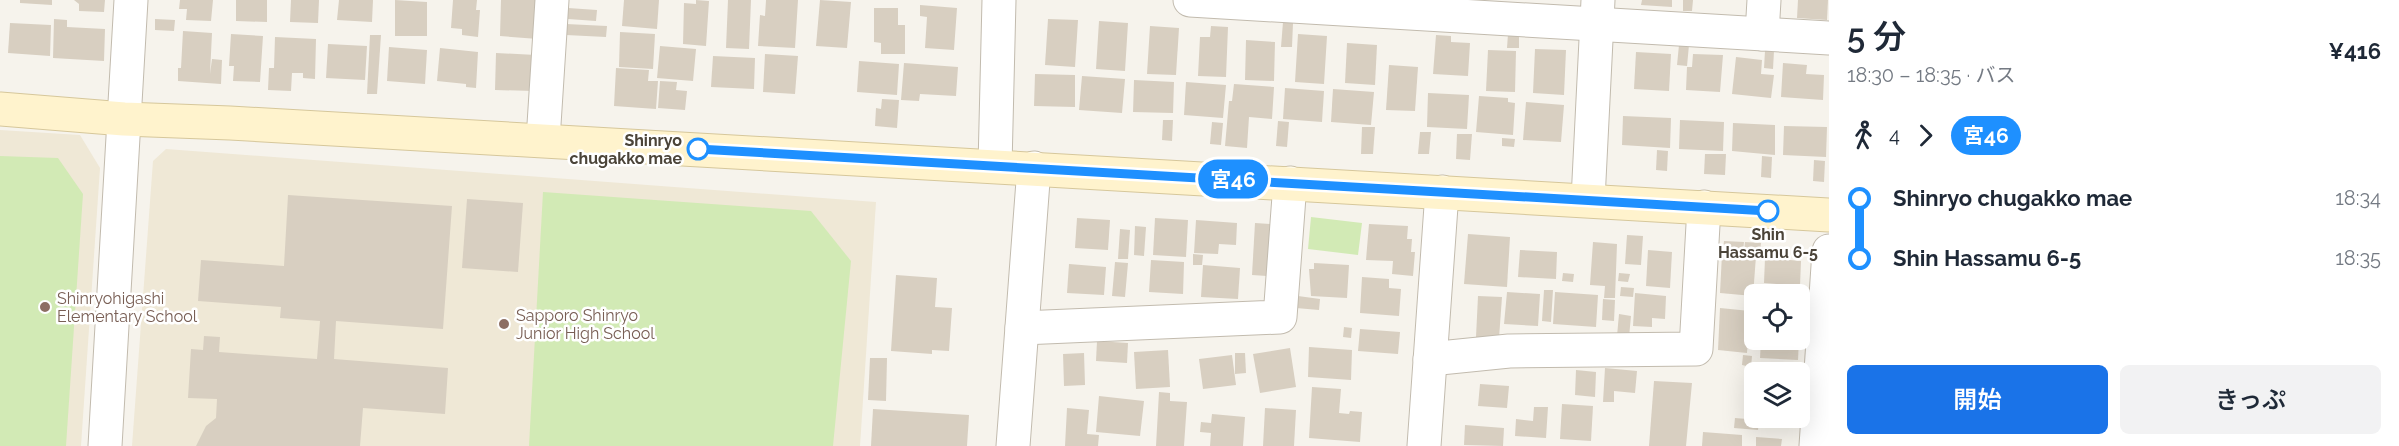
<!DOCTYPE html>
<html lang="ja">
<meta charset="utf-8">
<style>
body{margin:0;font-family:Raleway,"Noto Sans JP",sans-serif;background:#f2f2f3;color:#1f2937;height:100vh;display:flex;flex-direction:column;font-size:22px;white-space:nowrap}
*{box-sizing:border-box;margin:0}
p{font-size:20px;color:#747a83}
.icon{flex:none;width:33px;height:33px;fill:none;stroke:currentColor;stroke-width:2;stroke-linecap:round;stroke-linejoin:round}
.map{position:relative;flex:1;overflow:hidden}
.sheet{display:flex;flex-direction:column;background:#fff;width:570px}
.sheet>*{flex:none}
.badge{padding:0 12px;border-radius:20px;font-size:21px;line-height:39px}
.fabs{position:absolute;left:1744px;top:284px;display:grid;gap:12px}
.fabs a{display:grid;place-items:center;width:66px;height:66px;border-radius:9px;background:#fff;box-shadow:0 6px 24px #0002;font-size:30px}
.map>.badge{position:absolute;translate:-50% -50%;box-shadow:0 0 0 3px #fff}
.legs{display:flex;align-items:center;gap:9px;height:66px;padding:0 18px;font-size:20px}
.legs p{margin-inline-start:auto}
.summary{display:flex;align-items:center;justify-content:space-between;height:102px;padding:0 18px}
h1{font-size:33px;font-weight:600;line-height:45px}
.button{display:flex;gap:12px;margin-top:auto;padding:12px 18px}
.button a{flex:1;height:69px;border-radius:9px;background:#1a73e8;color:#fff;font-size:24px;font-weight:600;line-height:69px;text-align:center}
.button a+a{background:#f2f2f3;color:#1f2937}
ul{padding:0 18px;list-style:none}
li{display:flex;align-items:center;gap:21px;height:60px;font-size:22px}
li i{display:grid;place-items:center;width:9px;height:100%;margin:0 8px;background:currentColor}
li i::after{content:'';width:15px;height:15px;margin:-8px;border:4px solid;border-radius:50%;background:#fff}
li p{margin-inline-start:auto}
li:first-child i{background:linear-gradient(#0000 50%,currentColor 0)}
li:last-child i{background:linear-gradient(currentColor 50%,#0000 0)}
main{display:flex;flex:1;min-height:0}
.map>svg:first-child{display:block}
.education{fill:#efe8d6}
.green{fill:#d2eab5}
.building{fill:#d8cfc1}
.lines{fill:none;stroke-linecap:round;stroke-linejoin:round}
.street-casing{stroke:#c2bbae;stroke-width:35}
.secondary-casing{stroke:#d6c79b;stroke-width:35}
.street{stroke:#fff;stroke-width:33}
.secondary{stroke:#fff3cd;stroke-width:33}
.line-1-casing{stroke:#fff;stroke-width:14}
.line-1{stroke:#1e90ff;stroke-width:9}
.stop-1-dot{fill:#fff;stroke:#1e90ff;stroke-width:3}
.education-dot{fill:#8d6e63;stroke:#fff;stroke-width:2}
.labels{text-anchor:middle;stroke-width:5;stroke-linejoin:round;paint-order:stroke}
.stop-label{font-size:16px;font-weight:bold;fill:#4b4439;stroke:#fff;text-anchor:end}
.education-label{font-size:16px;fill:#785e54;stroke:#fff;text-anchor:start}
</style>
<main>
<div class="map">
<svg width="1829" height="446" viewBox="0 0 1829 446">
<rect width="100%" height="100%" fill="#f6f3ec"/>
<g class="education">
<polygon points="0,130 80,135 100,168 81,446 0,446"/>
<polygon points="166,149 876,202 860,446 132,446 153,161"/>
</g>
<g class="green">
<polygon points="0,156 58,158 83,194 66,446 0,446"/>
<polygon points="543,192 811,211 851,261 833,446 529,446"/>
<polygon points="1311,217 1362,223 1358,255 1308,249"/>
</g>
<g class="building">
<polygon points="20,0 52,0 52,5 20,3"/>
<polygon points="74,0 105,0 104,12 79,11 79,4"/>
<polygon points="180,0 213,0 211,21 186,20 187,9 179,9"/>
<polygon points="236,0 267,0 267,22 236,21"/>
<polygon points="291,0 319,0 318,23 290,22"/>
<polygon points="339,0 373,0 372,22 337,20"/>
<polygon points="395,0 427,2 427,36 395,36"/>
<polygon points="453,0 477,0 476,10 480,10 478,37 462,35 462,29 451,28"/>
<polygon points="501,0 536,0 538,39 500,36"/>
<polygon points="624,0 659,0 657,29 622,26"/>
<polygon points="696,0 709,1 706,46 683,44 684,3 696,4"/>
<polygon points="728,0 751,0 749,49 726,48"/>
<polygon points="766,0 798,0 795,48 758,46 760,15 765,16"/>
<polygon points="820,0 851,2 847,48 816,46"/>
<polygon points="1642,0 1672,0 1672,7 1641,5"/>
<polygon points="1683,0 1693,0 1692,11 1683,11"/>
<polygon points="1798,0 1828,0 1827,20 1797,18"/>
<polygon points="920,5 957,8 954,50 925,48 927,17 920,16"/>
<polygon points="568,8 597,10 596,21 568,19"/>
<polygon points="874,8 898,8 898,25 905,25 905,54 881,54 881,43 874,42"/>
<polygon points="54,19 67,20 67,27 105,29 104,61 53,58"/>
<polygon points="155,19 175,20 174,31 155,30"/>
<polygon points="1048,19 1078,20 1075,67 1045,65"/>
<polygon points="1099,21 1128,23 1125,71 1096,69"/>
<polygon points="1283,22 1293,23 1292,47 1281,47"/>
<polygon points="10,23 51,25 50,56 8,53"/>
<polygon points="566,24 607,26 606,37 566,35"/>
<polygon points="1150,26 1179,28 1176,75 1147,74"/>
<polygon points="1211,26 1228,27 1226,77 1198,76 1200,37 1210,37"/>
<polygon points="183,31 212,33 210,74 212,59 222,60 221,84 178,81 178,68 181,68"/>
<polygon points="620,32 655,34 653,69 619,67"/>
<polygon points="231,34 263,36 260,82 233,81 234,66 229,66"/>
<polygon points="1298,34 1327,36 1324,84 1295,82"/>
<polygon points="1508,34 1519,34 1519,48 1507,48"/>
<polygon points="370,35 381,35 377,94 367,94"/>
<polygon points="1436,35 1451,36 1451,42 1470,43 1468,76 1433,74"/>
<polygon points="275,37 316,39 315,79 303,78 303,73 292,73 291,91 268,90 269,68 274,68"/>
<polygon points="1246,40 1275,42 1274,81 1245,80"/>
<polygon points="1347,43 1377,45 1375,85 1345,83"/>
<polygon points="328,44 367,46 365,80 326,78"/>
<polygon points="1679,45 1689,45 1687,66 1677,65"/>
<polygon points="660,46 696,49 693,81 657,78"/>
<polygon points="389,47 427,50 425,84 387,81"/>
<polygon points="440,48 478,52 476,88 466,87 466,84 437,81"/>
<polygon points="1535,49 1566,50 1564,95 1533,93"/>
<polygon points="1488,50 1516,51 1515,92 1486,91"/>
<polygon points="1765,51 1774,51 1773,69 1764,68"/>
<polygon points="1636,52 1671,54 1669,91 1634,89"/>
<polygon points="496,53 536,55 534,91 495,90"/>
<polygon points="765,54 798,56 795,94 763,92"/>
<polygon points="1693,54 1723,55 1720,92 1686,90 1687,67 1692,67"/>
<polygon points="713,56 755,58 754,89 711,87"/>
<polygon points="1736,57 1762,60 1761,74 1774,75 1771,98 1732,94"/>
<polygon points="859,61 899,64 897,95 857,92"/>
<polygon points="904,63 958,67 956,96 920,94 919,101 901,100"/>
<polygon points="1783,63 1807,65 1806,74 1824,75 1823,100 1781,97"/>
<polygon points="1389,65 1418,67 1415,111 1386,110"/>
<polygon points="616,68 649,70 648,81 658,81 656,109 614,106"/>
<polygon points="1035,74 1075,75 1075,107 1034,106"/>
<polygon points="1082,76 1125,79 1122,113 1079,110"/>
<polygon points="1134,80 1174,82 1173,113 1133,112"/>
<polygon points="660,81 677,82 676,90 687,91 685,110 658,108"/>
<polygon points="1186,82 1226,85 1223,118 1184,115"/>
<polygon points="1234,84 1274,87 1272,119 1249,117 1247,148 1225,146 1229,101 1232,101"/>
<polygon points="1285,88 1324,91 1322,122 1283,119"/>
<polygon points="1333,89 1374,92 1371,125 1331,122"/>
<polygon points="1428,93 1469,95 1467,129 1427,127"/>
<polygon points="1479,96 1508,98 1508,102 1515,103 1513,135 1476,132"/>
<polygon points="882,99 899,100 897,128 875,126 876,108 881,109"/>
<polygon points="1526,102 1564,105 1561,142 1523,140"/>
<polygon points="1623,116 1671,118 1670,148 1622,145"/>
<polygon points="1163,120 1173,120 1172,141 1162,140"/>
<polygon points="1680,120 1724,122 1723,151 1679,149"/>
<polygon points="1278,121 1289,122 1287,147 1276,146"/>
<polygon points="1212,122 1223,123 1221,145 1210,144"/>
<polygon points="1733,123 1775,125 1775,155 1732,151"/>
<polygon points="1784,126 1827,127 1826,157 1783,155"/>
<polygon points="1362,127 1375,127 1373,154 1361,154"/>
<polygon points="1420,132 1431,132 1429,154 1418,154"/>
<polygon points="1457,134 1472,134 1470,160 1456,159"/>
<polygon points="1502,138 1515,139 1514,147 1502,146"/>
<polygon points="1657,150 1668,151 1667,171 1656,170"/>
<polygon points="1705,154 1726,154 1725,175 1704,174"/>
<polygon points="1762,156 1772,157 1771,178 1761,177"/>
<polygon points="1814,160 1825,161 1824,182 1813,181"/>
<polygon points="288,195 452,206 443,329 336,321 334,359 448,368 445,414 363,408 360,446 196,446 206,426 216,418 217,399 188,398 191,349 203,350 204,336 220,337 219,352 317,359 320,321 280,318 281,307 198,301 201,260 284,266"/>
<polygon points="467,199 523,203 518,272 462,268"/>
<polygon points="1077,218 1110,220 1108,250 1075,248"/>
<polygon points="1155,218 1188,220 1186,257 1153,255"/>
<polygon points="1196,220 1237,223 1236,245 1219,244 1218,254 1194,253"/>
<polygon points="1255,223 1270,224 1267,276 1252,275"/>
<polygon points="1369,224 1408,226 1407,239 1412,239 1411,252 1415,252 1413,276 1392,274 1393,261 1366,260"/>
<polygon points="1135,226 1146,227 1144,256 1134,255"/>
<polygon points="1120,229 1130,230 1128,259 1118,259"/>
<polygon points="1468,234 1510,237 1507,287 1464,284"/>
<polygon points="1627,235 1643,236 1641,265 1625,264"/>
<polygon points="1724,241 1744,242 1743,252 1723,251"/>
<polygon points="1593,242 1617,244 1615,298 1604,298 1605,286 1590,285"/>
<polygon points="1745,242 1761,243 1760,252 1744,251"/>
<polygon points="1520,250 1557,252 1556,279 1518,277"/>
<polygon points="1648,250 1672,252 1670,288 1646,286"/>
<polygon points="1193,254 1203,255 1202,265 1193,265"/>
<polygon points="1722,254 1756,256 1753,296 1720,293"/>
<polygon points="1765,258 1801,261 1800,286 1764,283"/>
<polygon points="1151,260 1184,262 1183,294 1149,292"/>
<polygon points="1115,262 1128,263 1125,297 1112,296"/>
<polygon points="1314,263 1349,265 1347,298 1311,296 1309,269 1314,269"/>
<polygon points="1069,264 1106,267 1104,295 1067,293"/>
<polygon points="1203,265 1240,268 1238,299 1201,297"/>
<polygon points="1563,273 1574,274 1573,282 1562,281"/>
<polygon points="1619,273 1630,274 1628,282 1618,281"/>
<polygon points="896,275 937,278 935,307 952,308 949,351 932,350 932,354 891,351"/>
<polygon points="1362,277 1389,279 1389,288 1401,289 1399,316 1360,313"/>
<polygon points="1621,287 1634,288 1633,297 1620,296"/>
<polygon points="1772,288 1786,290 1785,294 1771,294"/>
<polygon points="1544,290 1553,290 1551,322 1542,321"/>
<polygon points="1507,292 1540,294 1538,326 1504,324"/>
<polygon points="1555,292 1598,295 1596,327 1553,324"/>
<polygon points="1635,293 1666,296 1665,319 1652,318 1652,327 1633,326"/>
<polygon points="1298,296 1320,299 1319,310 1296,308"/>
<polygon points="1478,296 1502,297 1499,338 1476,337"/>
<polygon points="1603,299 1615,300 1614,321 1602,320"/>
<polygon points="1720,308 1750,311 1747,353 1718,350"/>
<polygon points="1800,308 1808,308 1806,319 1800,318"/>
<polygon points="1619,314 1631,316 1629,337 1617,336"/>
<polygon points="1344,327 1352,328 1351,338 1343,337"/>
<polygon points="1360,329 1400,332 1398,354 1358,351"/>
<polygon points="1761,339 1799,339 1798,360 1760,358"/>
<polygon points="1097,341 1128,343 1127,363 1096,361"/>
<polygon points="1309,347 1352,350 1351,380 1308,377"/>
<polygon points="1290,348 1296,387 1260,393 1253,354"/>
<polygon points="1168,350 1170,387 1136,389 1134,352"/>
<polygon points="1084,353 1085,385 1064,386 1063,354"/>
<polygon points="1235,353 1245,353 1246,373 1235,374"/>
<polygon points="1232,355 1236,385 1203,389 1199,359"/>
<polygon points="1743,355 1752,356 1751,367 1742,365"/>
<polygon points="870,358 887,358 886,401 868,400"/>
<polygon points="1605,368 1637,371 1635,393 1614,391 1614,402 1603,402"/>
<polygon points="1576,370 1596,372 1595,397 1575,395"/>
<polygon points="1744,375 1755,375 1755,404 1745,399"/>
<polygon points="1654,381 1692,383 1686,446 1649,446"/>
<polygon points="1480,384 1509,386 1507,408 1478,406"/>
<polygon points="1312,387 1341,389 1339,413 1349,414 1350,411 1362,412 1360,442 1309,438"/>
<polygon points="1159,392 1170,393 1170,401 1187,402 1184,446 1156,446"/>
<polygon points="1099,396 1144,401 1140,436 1096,432"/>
<polygon points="1562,404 1593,406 1591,441 1560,439"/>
<polygon points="1534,407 1548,407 1546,438 1515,436 1516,419 1533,421"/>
<polygon points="1067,408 1089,410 1087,434 1099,435 1098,446 1065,446"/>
<polygon points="1265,408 1296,410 1294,446 1263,446"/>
<polygon points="873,409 969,415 967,446 871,446"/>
<polygon points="1212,414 1245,417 1243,446 1210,446 1211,433 1200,432 1201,422 1211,423"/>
<polygon points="1764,417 1789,417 1786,422 1765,422"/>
<polygon points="1735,418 1759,420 1758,430 1734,428"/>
<polygon points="1465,425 1504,428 1503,446 1464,445"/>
<polygon points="1703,432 1742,435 1742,446 1702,446"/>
<polygon points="1756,437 1782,439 1781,446 1756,446"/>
</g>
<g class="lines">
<defs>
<g id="street">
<polyline points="1190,0 1829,38"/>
<polyline points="1762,34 1764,0"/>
<polyline points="543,140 552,0"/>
<polyline points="995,166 999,0"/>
<polyline points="1588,200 1598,0"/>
<polyline points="1022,328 1280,317 1290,183"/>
<polyline points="1430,359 1509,351 1696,349 1704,207"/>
<polyline points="105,446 131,0"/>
<polyline points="1013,446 1034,168"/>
<polyline points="1424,446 1442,192"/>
<polyline points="1816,446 1829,251"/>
</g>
<polyline id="secondary" points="0,109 124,119 230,123 1829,215"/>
</defs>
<use href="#street" class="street-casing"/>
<use href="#secondary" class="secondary-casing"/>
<use href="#street" class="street"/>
<use href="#secondary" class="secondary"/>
</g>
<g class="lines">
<defs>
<polyline id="line-1" points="698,149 1768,211"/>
</defs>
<use href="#line-1" class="line-1-casing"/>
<use href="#line-1" class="line-1"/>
</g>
<g class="stop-1-dot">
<circle cx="698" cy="149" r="10"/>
<circle cx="1768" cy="211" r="10"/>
</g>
<g class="education-dot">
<circle cx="45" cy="307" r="6"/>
<circle cx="504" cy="324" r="6"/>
</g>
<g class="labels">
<g class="stop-label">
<text x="682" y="146">Shinryo<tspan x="682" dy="18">chugakko mae</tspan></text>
<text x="1768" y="240" text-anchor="middle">Shin<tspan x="1768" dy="18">Hassamu 6-5</tspan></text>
</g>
<g class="education-label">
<text x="57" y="304">Shinryohigashi<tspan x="57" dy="18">Elementary School</tspan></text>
<text x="516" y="321">Sapporo Shinryo<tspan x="516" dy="18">Junior High School</tspan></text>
</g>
</g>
</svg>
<div class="fabs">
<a><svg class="icon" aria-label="locate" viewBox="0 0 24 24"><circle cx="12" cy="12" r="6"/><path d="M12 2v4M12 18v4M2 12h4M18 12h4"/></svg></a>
<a><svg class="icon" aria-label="layers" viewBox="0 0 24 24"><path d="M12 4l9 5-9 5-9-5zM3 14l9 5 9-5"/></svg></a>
</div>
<b class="badge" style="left:1233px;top:179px;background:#1e90ff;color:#fff">宮46</b>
</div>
<section class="sheet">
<div class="summary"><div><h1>5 分</h1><p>18:30 – 18:35 · バス</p></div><b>¥416</b></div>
<div class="legs"><svg class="icon" aria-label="walk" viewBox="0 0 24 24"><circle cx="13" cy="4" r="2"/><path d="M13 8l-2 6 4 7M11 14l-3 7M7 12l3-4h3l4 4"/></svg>4<svg class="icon" aria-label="forward" viewBox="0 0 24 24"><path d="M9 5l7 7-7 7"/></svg><b class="badge" style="background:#1e90ff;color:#fff">宮46</b></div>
<ul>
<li><i style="color:#1e90ff"></i><b>Shinryo chugakko mae</b><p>18:34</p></li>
<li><i style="color:#1e90ff"></i><b>Shin Hassamu 6-5</b><p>18:35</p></li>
</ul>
<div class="button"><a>開始</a><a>きっぷ</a></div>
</section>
</main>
